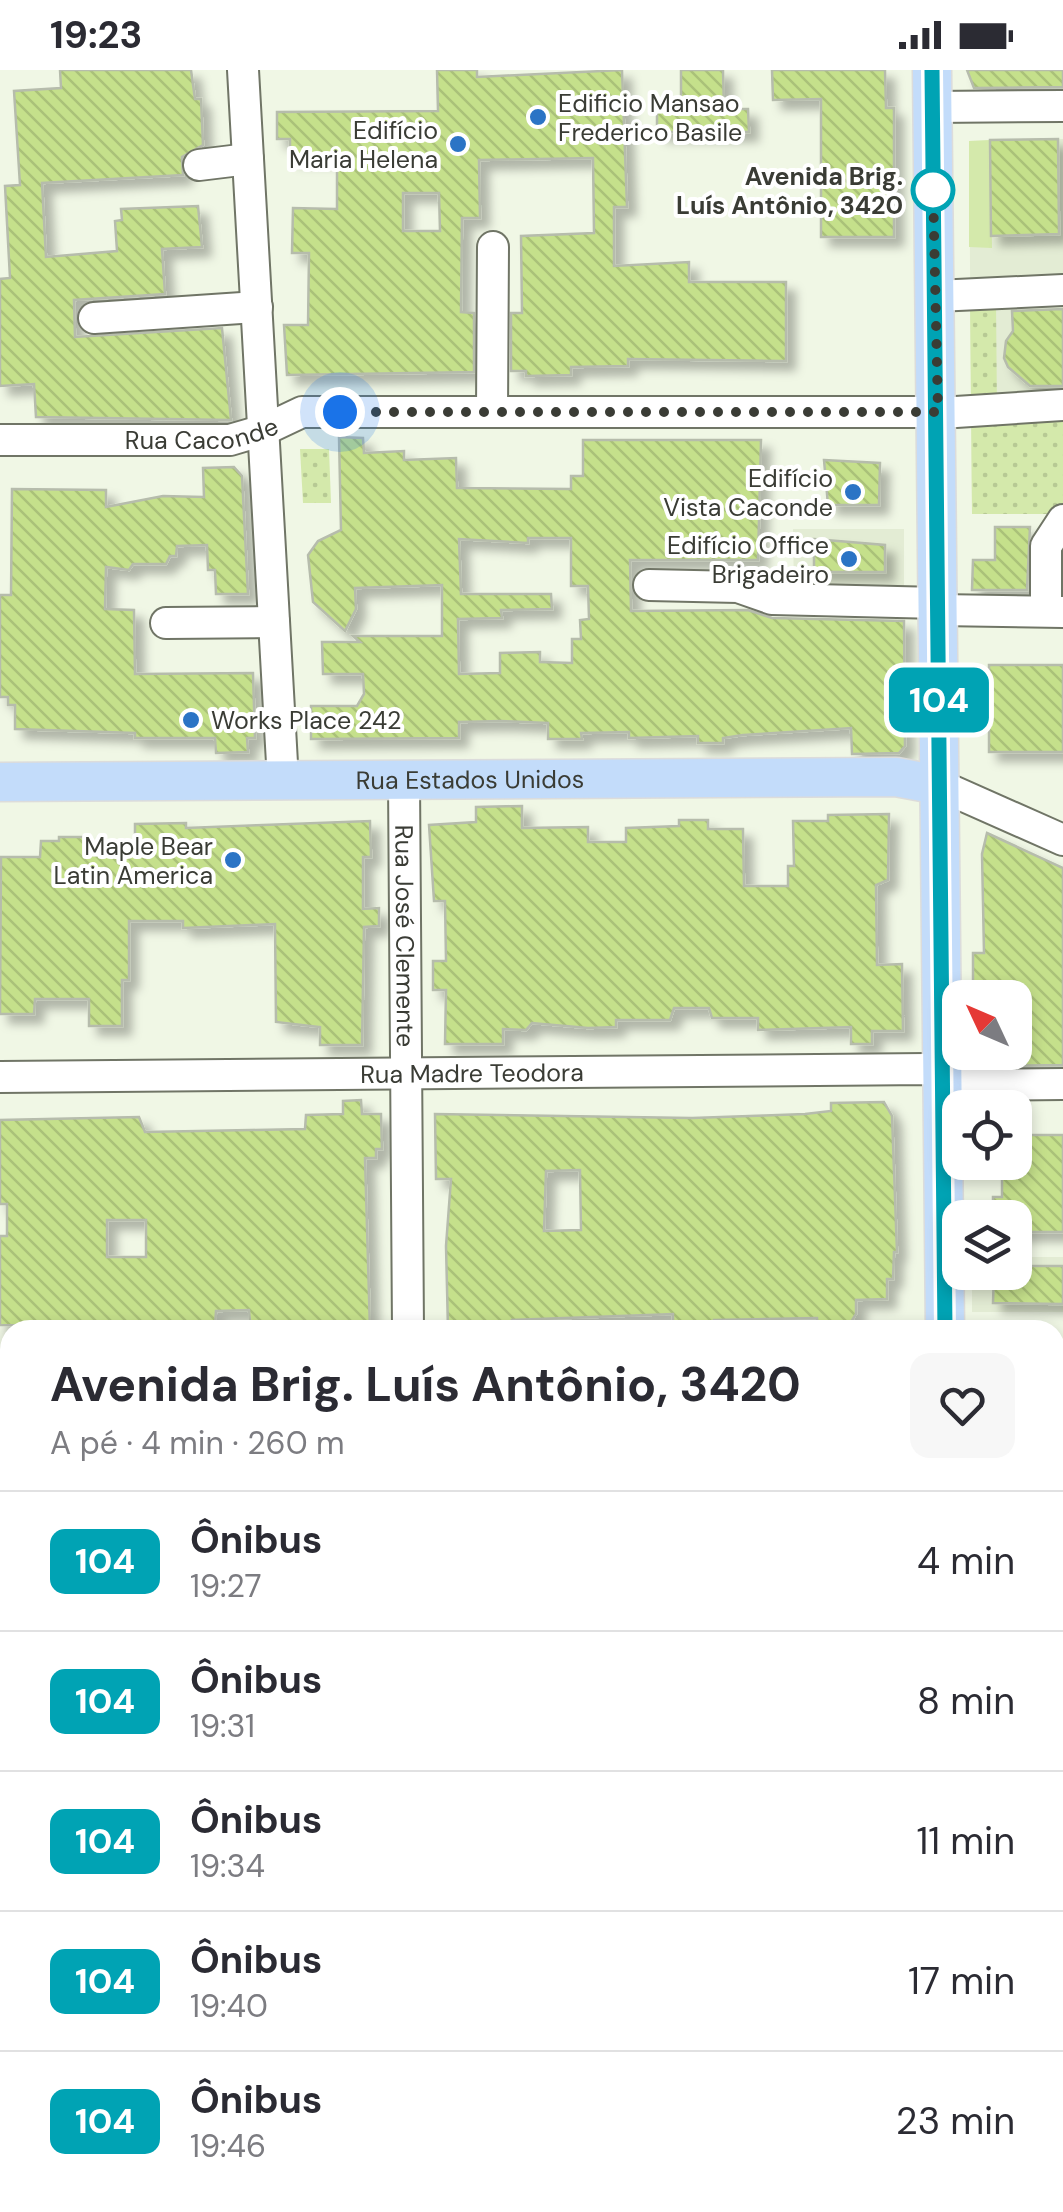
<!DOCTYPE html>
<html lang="pt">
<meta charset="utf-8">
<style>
body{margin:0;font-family:"DM Sans",sans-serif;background:#f7f7f7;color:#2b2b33;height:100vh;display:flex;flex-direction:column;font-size:38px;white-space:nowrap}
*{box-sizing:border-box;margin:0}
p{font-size:32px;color:#7c7c81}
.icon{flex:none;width:55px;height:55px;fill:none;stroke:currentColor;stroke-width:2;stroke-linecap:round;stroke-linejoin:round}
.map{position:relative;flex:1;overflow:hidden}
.side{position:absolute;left:0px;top:1250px;width:1065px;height:892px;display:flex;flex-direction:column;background:#fff;border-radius:30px 30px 0 0;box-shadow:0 5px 15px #0003}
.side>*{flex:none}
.badge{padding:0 20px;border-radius:15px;font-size:35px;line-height:65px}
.needle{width:65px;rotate:314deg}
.buttons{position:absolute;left:942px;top:910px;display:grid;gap:20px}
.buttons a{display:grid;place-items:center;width:90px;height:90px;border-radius:20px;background:#fff;box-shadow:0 5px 15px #0003;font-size:50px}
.you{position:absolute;width:50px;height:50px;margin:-25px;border:8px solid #fff;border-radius:50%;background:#1a73e8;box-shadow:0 0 0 15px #1a73e833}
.map>.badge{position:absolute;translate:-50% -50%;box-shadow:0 0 0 5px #fff}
.round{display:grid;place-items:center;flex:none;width:105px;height:105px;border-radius:20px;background:#f7f7f7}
.head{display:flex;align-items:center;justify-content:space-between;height:170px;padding:0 50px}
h1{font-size:48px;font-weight:700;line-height:75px}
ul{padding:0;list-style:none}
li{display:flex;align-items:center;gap:30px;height:140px;padding:0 50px;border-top:2px solid #e1e1e2}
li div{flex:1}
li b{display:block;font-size:38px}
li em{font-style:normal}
li .badge{min-width:110px;font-weight:700;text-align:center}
.status{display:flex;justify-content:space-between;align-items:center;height:70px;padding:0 50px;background:#fff;direction:ltr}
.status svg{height:28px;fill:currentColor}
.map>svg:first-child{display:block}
.built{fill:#e3ecd4}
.grass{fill:#d4e9ab}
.park{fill:url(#park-dots)}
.building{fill:url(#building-back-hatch);stroke:#b6bcac;stroke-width:2.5;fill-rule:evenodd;filter:url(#shadow)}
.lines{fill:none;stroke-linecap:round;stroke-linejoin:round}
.minor-casing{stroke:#707566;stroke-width:34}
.major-casing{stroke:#dcdcdb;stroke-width:41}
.minor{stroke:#fff;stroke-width:30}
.major{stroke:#c3dcfa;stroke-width:38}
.line-casing{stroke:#fff;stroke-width:22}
.line{stroke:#00a3b4;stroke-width:15}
.walk{stroke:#3a3c35;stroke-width:10;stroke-dasharray:0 18}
.poi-dot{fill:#2b74c5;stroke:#fff;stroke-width:4}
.stop-dot{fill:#fff;stroke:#00a3b4;stroke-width:5}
.labels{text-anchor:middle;stroke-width:8;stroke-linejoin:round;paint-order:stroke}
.poi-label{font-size:25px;fill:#3a3c35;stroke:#fff;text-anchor:end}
.stop-label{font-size:25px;font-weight:bold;fill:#3a3c35;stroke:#fff;text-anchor:end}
.street-label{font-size:25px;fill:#3a3c35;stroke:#fff}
</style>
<div class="status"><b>19:23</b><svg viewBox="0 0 49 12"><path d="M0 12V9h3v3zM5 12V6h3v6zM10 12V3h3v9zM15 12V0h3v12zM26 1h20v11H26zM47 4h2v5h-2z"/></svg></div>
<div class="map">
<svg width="1063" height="2142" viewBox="0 0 1063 2142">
<defs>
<pattern id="park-dots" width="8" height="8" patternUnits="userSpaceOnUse" patternTransform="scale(2.5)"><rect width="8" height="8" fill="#d4e9ab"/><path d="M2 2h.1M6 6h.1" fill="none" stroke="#b7c994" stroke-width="1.8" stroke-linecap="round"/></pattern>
<pattern id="building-back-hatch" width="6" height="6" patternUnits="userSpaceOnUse" patternTransform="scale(2.5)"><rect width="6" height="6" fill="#c5e08b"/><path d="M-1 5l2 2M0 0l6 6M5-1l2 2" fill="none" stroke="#aac179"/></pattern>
<filter id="shadow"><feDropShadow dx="9" dy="9" stdDeviation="5" flood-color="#0004"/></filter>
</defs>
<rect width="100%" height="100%" fill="#f0f7e5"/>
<g class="built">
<polygon points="1063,69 1063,444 972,444 969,71"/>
<polygon points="793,459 904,459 904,523 794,524"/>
<polygon points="1015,1187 1063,1187 1063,1242 972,1242 972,1203 1015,1202"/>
</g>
<polygon class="grass" points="990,70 992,178 969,177 969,71"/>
<g class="park">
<polygon points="996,230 997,341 1063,341 1063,444 972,444 970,232"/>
<polygon points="300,379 329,379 331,433 303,433"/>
<polygon points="1063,1787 1063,2046 1055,2048 1055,1788"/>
</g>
<g class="building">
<polygon points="60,0 191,0 195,29 201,29 203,75 182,87 183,105 42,113 46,187 117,181 115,151 122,150 121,139 198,136 202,177 162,179 165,224 74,230 75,267 222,258 231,350 36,347 34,314 0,316 0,209 10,208 5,116 20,115 14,21 61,18"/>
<path d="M437 0H477V7L622 0 627 137H614V196L689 192V212H786V291L628 289V296L571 297V305L526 306V301H511V243H522L521 166 594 163 593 88 479 90 480 148H462L461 242 474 243V302L287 305 284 255H308L309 183H292L293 138 337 139V86H290V69H277V42L438 41ZM403 123H439L440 161H403Z"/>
<polygon points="681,0 723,0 724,39 748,39 749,62 657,62 657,40 681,39"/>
<polygon points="772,0 885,0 886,38 894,38 894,167 821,167 821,29 773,30"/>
<polygon points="967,0 1063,0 1063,17 974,18"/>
<polygon points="1058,69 1059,164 991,166 990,70"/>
<polygon points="1063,239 1063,316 1030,316 1008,297 1004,288 1006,271 1013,261 1012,241"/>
<path d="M339 367 363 368 364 383 404 381V390L456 388 457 418 571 419V406H583V370H761L758 490H630L631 541 748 540 772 548 904 551 905 676 899 683 852 684 851 658 743 665 723 668V673H698V666L629 668V662L581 663 582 669H548V653L501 651 459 652V668L311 669V636H357L364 624 363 604H323L322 572H360L353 566H442V515L355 518 356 539 345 561 313 532 308 485 318 471 341 460ZM528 468H571V516H588L589 549 580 550 581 569H572V593L540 592V582L500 583V603L459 604 458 549 502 548 501 540 552 539 551 524H461L459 469 528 473Z"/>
<polygon points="824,390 880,393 879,435 828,435"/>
<polygon points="234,397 242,406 248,524 216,524 215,500 208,500 207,475 177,476 176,486 170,486 166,494 133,494 129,500 106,497 105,539 134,540 135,604 253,603 255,668 247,668 248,682 216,683 215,668 135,668 135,663 15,659 15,635 8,635 8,627 0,627 0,525 11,525 12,419 106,420 106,437 163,426 204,427 203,398"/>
<polygon points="995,457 1030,457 1027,520 972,520 973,490 995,490"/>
<polygon points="814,469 885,475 885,502 814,502"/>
<rect x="989" y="595" width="74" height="87"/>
<polygon points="522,736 522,758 588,757 588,772 626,772 626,758 679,756 679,750 708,750 708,759 743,759 744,816 788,816 788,796 794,796 793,751 828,751 828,745 889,744 888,810 876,815 877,895 902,894 903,961 872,961 872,974 851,974 851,957 758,960 758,948 712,948 709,938 674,938 670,950 616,950 616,957 588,958 532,953 526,960 503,959 503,974 445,974 446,920 433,920 433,891 446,891 445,831 434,831 429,755 476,752 476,737"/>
<polygon points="370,751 371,787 363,787 363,839 379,838 379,856 364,857 362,975 320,975 320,957 276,952 275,854 183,858 183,851 129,851 129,910 122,910 122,956 89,956 89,929 35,929 34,944 0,944 1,787 40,787 41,771 59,771 59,767 84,767 84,785 135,785 135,754 186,753 186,758"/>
<polygon points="987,763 1063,798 1063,995 990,996 991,982 1015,982 1015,928 973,928 973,883 984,883 982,784"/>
<path d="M361 1030 362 1044H381L382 1079H376V1088H365L370 1260H283V1252H250L249 1240 216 1241 215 1256 0 1255V1166H7V1134H0V1050L139 1047 145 1062 305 1059 306 1045 343 1044V1031ZM107 1150H146V1187H107Z"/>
<path d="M884 1032 892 1046 897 1182H894L893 1209H887V1229L856 1230V1244L846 1260H818L817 1248 714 1250V1260H673V1244L512 1250V1255L498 1256V1260H448L446 1176 451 1109H436L435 1044 692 1048 805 1044 831 1041V1033ZM580 1100 581 1160 544 1161 546 1101Z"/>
<polygon points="1015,1065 1063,1065 1063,1162 1015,1162 1015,1148 993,1148 993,1127 1002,1127 1002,1092 1015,1092"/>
<polygon points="1015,1196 1063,1196 1063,1234 993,1233 994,1202 1015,1202"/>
</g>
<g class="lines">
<defs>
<g id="minor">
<polyline points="243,0 283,711"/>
<polyline points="933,37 1063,36"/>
<polyline points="199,95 248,89"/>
<polyline points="936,226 1063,220"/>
<polyline points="94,248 257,237"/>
<polyline points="492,342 493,177"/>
<path id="s1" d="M0 370H230L264 360 302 342H956L1063 335"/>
<polyline points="649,515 738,517 772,529 939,533"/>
<polyline points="939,540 1063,542"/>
<polyline points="1046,541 1046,476 1063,450"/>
<polyline points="166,553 274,552"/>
<path id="s2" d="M404 711 408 1260"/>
<polyline points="939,715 1063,770"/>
<path id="s3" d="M0 1007 927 999 974 1015 1063 1014"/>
<polyline points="0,1297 10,1297"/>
<polyline points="1055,1366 1063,1366"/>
<polyline points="0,1590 10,1590"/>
<polyline points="1055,1772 1063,1772"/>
<polyline points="0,1890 10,1896"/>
<polyline points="187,2132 187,2142"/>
<polyline points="260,2132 276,2142"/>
</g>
<g id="major">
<polyline points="932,0 945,1260"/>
<path id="s4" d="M0 712 896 707 939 715"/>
<polyline points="1055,2069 1063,2068"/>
<polyline points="906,2142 926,2132"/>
<polyline points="1031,2142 1038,2132"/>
</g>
</defs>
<use href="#minor" class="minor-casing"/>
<use href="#major" class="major-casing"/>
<use href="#minor" class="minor"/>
<use href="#major" class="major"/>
</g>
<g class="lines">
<defs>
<polyline id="line" points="932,0 945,1260"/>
</defs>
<use href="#line" class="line-casing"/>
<use href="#line" class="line"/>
<polyline class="walk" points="340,342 938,342 933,116 933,120"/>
</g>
<g class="poi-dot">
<circle cx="538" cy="47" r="10"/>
<circle cx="458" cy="74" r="10"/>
<circle cx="853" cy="422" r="10"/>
<circle cx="849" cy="489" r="10"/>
<circle cx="191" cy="650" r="10"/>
<circle cx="233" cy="790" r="10"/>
</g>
<circle class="stop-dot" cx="933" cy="120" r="20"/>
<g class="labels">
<g class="poi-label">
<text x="558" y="42" text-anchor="start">Edificio Mansao<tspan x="558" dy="29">Frederico Basile</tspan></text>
<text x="438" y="69">Edifício<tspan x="438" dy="29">Maria Helena</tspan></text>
<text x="833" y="417">Edifício<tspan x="833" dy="29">Vista Caconde</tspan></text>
<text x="829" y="484">Edifício Office<tspan x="829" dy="29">Brigadeiro</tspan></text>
<text x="211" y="659" text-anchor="start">Works Place 242</text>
<text x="213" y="785">Maple Bear<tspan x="213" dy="29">Latin America</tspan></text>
</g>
<g class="stop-label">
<text x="903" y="115">Avenida Brig.<tspan x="903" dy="29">Luís Antônio, 3420</tspan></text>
</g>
<g class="street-label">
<text dy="9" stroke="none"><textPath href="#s1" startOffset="202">Rua Caconde</textPath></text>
<text dy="9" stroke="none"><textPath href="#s4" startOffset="470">Rua Estados Unidos</textPath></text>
<text dy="9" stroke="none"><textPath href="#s2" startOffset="155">Rua José Clemente</textPath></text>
<text dy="9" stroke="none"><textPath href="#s3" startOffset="472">Rua Madre Teodora</textPath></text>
</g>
</g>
</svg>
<div class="buttons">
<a><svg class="needle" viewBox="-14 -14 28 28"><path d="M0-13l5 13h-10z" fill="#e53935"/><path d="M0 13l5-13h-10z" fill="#7c7c81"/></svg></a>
<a><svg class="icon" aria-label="locate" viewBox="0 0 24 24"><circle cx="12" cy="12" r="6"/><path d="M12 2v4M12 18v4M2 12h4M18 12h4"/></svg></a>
<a><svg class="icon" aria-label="layers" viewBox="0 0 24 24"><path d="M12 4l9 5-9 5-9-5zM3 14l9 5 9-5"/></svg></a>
</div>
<div class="you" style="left:340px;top:342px"></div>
<b class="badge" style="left:939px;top:630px;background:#00a3b4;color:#fff">104</b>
<section class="side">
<div class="head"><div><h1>Avenida Brig. Luís Antônio, 3420</h1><p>A pé · 4 min · 260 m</p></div><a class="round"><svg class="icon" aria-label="heart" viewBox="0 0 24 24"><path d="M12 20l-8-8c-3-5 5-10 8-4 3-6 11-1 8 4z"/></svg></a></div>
<ul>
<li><span class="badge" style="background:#00a3b4;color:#fff">104</span><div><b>Ônibus</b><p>19:27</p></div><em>4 min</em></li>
<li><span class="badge" style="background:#00a3b4;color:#fff">104</span><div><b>Ônibus</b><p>19:31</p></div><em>8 min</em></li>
<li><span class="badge" style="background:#00a3b4;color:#fff">104</span><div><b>Ônibus</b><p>19:34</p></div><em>11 min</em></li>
<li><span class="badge" style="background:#00a3b4;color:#fff">104</span><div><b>Ônibus</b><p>19:40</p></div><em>17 min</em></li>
<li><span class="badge" style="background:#00a3b4;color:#fff">104</span><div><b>Ônibus</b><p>19:46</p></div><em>23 min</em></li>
</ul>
</section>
</div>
